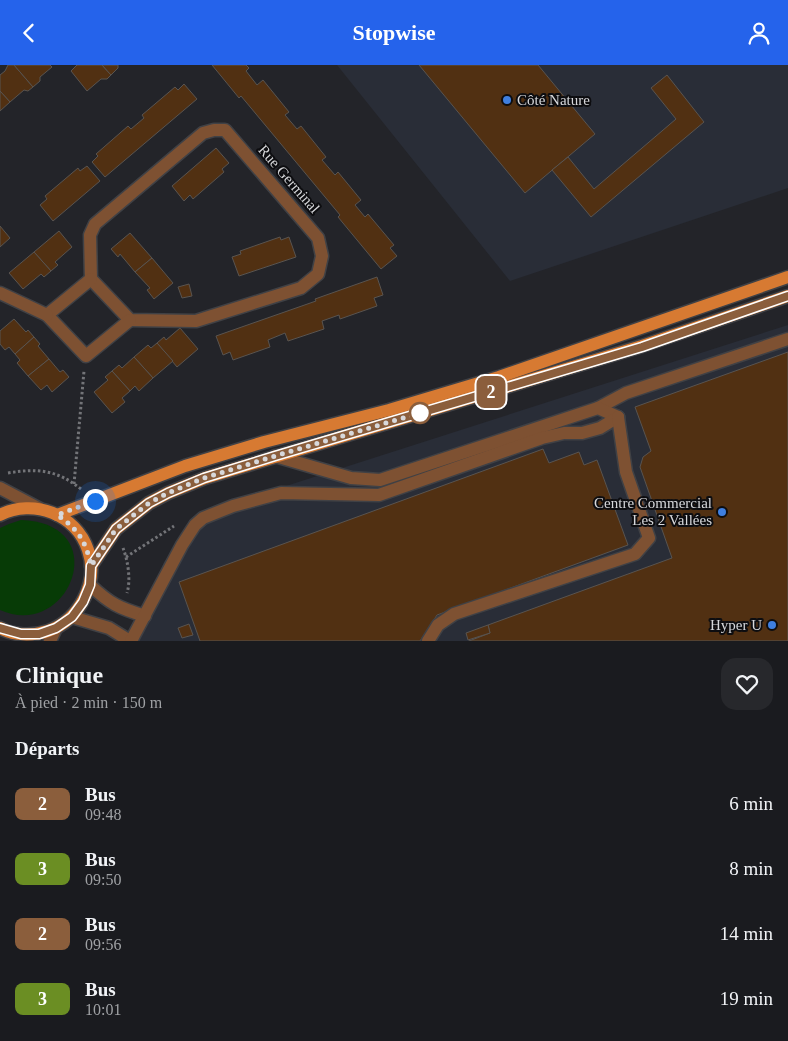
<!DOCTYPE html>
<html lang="fr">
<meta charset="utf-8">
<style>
body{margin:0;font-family:Georgia,serif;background:#27282c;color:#f1f3f6;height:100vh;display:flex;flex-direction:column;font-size:19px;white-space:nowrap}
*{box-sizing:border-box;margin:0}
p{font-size:16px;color:#9fa1a4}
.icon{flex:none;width:28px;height:28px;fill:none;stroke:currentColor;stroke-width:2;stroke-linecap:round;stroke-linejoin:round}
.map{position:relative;height:576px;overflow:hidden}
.panel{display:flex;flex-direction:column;background:#1a1b1f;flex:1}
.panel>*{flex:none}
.badge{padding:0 10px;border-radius:8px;font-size:18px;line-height:32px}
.you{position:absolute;width:25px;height:25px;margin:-12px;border:4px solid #fff;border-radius:50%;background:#1a73e8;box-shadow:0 0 0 8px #1a73e833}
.map>.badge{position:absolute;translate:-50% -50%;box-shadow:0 0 0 2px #fff}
h2{padding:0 15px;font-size:19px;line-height:45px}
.round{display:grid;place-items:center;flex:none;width:52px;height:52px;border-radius:15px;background:#27282c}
.overview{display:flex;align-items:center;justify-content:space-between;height:85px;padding:0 15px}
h1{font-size:24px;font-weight:700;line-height:38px}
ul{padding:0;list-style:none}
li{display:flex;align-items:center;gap:15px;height:65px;padding:0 15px}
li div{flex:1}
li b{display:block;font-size:19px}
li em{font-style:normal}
li .badge{min-width:55px;font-weight:700;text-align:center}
header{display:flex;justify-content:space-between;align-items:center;height:65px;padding:0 15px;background:#2563eb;color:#fff;font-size:22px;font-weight:700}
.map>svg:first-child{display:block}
.built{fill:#292d37}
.green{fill:#073b06}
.building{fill:#513012;stroke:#595450}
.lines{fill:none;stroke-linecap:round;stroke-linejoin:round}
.minor-casing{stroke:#404145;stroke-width:15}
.major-casing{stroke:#404145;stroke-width:15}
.path{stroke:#737478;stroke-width:3;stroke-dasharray:2.5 2.5;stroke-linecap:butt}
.minor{stroke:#7e5132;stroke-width:12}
.major{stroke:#d77a32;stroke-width:12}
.line-casing{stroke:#fff;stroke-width:11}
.line{stroke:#8b5e3c;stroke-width:8}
.walk{stroke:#d7d8db;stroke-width:5;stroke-dasharray:0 9}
.shop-dot{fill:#3f7fe0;stroke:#0d0d10;stroke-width:2}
.stop-dot{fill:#fff;stroke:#8b5e3c;stroke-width:2.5}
.labels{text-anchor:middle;stroke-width:4;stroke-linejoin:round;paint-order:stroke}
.poi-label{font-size:15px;fill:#d7d8db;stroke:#0d0d10;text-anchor:end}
.street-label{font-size:15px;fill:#d7d8db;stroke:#0d0d10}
</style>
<header><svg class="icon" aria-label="back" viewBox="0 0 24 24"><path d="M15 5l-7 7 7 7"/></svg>Stopwise<svg class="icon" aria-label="person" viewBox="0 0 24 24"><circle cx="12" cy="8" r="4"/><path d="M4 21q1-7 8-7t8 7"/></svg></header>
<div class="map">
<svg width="788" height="576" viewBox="0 0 788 576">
<rect width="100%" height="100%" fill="#232429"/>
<g class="built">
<polygon points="337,0 788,0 788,123 510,216"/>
<polygon points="788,260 788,576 133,576 164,497 199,449"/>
</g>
<path class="green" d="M21 455C115 458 70 576 0 545V463L9 459Z"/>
<g class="building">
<polygon points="8,0 14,0 33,22 28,26 24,25 10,37 0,26 0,10 5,6"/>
<polygon points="14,0 50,0 52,2 40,12 40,16 33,22"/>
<polygon points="77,0 102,0 111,10 107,14 101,14 87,26 71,6"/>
<polygon points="102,0 118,0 118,3 111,10"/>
<polygon points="212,0 246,0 249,3 246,6 257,20 263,15 289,47 285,50 297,64 301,61 326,92 322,95 335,110 338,107 361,135 355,140 365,152 368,149 394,180 390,183 397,191 381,204 338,152 340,150 241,31 239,33"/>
<polygon points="419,0 538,0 595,69 525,128"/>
<polygon points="667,10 704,57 591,152 552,105 568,92 594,124 676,54 651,23"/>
<polygon points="184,19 197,34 105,112 92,97 98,91 96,89 128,61 131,64 144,53 142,50 175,22 178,25"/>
<polygon points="0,26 10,37 0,46"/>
<polygon points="216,83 229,98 222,104 224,107 193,134 190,130 184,136 172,121"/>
<polygon points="87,101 100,116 53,156 40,140 47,134 45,131 78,103 80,106"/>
<polygon points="0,161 10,173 0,182"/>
<polygon points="59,166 72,182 55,197 58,200 51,206 34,187"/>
<polygon points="130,168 152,193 135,207 120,189 118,192 111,184"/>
<polygon points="280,172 281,175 289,172 296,192 239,211 232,192 241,189 240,186"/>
<polygon points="34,187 51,206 44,212 41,209 23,224 9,208"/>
<polygon points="152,193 173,218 154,234 147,225 150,223 135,207"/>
<polygon points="377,212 383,230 374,233 377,241 340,254 339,250 322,256 324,264 288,276 285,268 268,275 270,282 233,295 230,287 223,290 216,271 316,236 315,234"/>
<polygon points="189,219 192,231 182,233 178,222"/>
<polygon points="14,254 26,267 28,265 34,272 15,289 9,282 5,285 0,279 0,266"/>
<polygon points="180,263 198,284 177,302 157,278 164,272 166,275"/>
<polygon points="34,272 40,279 38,281 49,294 28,311 17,298 20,295 15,289"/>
<polygon points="157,278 173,296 153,313 134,292 148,280 151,283"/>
<polygon points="788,287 788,576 469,576 490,568 488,560 672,493 640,402 643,392 651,386 635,342"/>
<polygon points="134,292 153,313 139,326 135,321 130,326 112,306 119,300 122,303"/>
<polygon points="49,294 60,307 63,305 69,312 52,327 47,320 41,325 28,311"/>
<polygon points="112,306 130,326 122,333 125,337 112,348 94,327 108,315 105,312"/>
<polygon points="543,384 549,398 579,387 584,400 597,395 628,480 437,550 420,576 200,576 179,517"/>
<polygon points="189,559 193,570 182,573 178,563"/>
<polygon points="488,560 490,568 468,575 466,568"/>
</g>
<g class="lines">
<defs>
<g id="minor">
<polygon points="214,65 225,65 318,173 322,191 318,209 301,223 196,256 130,255 91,214 90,170 95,159 203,68"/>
<polyline points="91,214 47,250 86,291 130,255"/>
<polyline points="0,228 47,250"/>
<polyline points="598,343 626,328 788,274"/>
<polyline points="275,391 351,413 380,415 598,343 618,352"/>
<polyline points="0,423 40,444"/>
<path d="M90 520C110 539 119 543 145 551"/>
<polyline points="72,552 109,563 130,576"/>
<polyline points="50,576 56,563"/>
<polyline points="131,576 182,480 195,460 203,453 233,441 281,428 379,430 542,373 564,368 582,368 600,363 618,352"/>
<polyline points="428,576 438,560 454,549 635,489 649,473 626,407 618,352"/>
</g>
<g id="major">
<path d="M0 450C33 433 76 449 88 485 99 517 80 555 48 566 33 571 14 571 0 563"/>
<polyline points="57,450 185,401 264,377 389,345 499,312 788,212"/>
<polyline points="91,501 116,464 149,438 168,428 205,413 642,281 788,231"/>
</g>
</defs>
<use href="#minor" class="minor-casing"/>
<use href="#major" class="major-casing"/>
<g class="path">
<path d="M8 408C38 403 57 405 81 424"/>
<polyline points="74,419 84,306"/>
<path d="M123 483C128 496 131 515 127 528"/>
<polyline points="126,492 174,461"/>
</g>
<use href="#minor" class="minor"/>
<use href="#major" class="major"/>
</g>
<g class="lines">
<defs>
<polyline id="line" points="0,563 21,569 39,569 56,563 72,552 83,537 90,520 91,501 116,464 149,438 168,428 204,413 275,391 642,282 788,231"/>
</defs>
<use href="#line" class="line-casing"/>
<use href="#line" class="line"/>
<path class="walk" d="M95 436 57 450C78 464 86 476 91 501L116 464 149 438 168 428 204 413 275 391 420 348"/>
</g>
<g class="shop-dot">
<circle cx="507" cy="35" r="5"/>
<circle cx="722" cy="447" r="5"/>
<circle cx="772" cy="560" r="5"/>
</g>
<circle class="stop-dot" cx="420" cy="348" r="10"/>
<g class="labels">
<g class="poi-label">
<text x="517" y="40" text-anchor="start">Côté Nature</text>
<text x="712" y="443">Centre Commercial<tspan x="712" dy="17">Les 2 Vallées</tspan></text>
<text x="762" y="565">Hyper U</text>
</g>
<g class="street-label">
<text transform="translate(289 114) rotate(49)" y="5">Rue Germinal</text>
</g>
</g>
</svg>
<div class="you" style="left:95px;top:436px"></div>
<b class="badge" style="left:491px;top:327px;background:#8b5e3c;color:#fff">2</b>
</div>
<section class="panel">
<div class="overview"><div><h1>Clinique</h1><p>À pied · 2 min · 150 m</p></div><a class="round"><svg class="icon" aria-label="heart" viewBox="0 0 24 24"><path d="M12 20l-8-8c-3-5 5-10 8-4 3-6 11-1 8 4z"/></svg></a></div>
<h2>Départs</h2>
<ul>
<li><span class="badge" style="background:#8b5e3c;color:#fff">2</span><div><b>Bus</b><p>09:48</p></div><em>6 min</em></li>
<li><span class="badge" style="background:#6b8e23;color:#fff">3</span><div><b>Bus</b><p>09:50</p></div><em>8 min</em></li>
<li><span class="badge" style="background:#8b5e3c;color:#fff">2</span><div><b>Bus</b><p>09:56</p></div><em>14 min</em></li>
<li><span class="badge" style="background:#6b8e23;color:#fff">3</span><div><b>Bus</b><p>10:01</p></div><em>19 min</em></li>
</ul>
</section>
